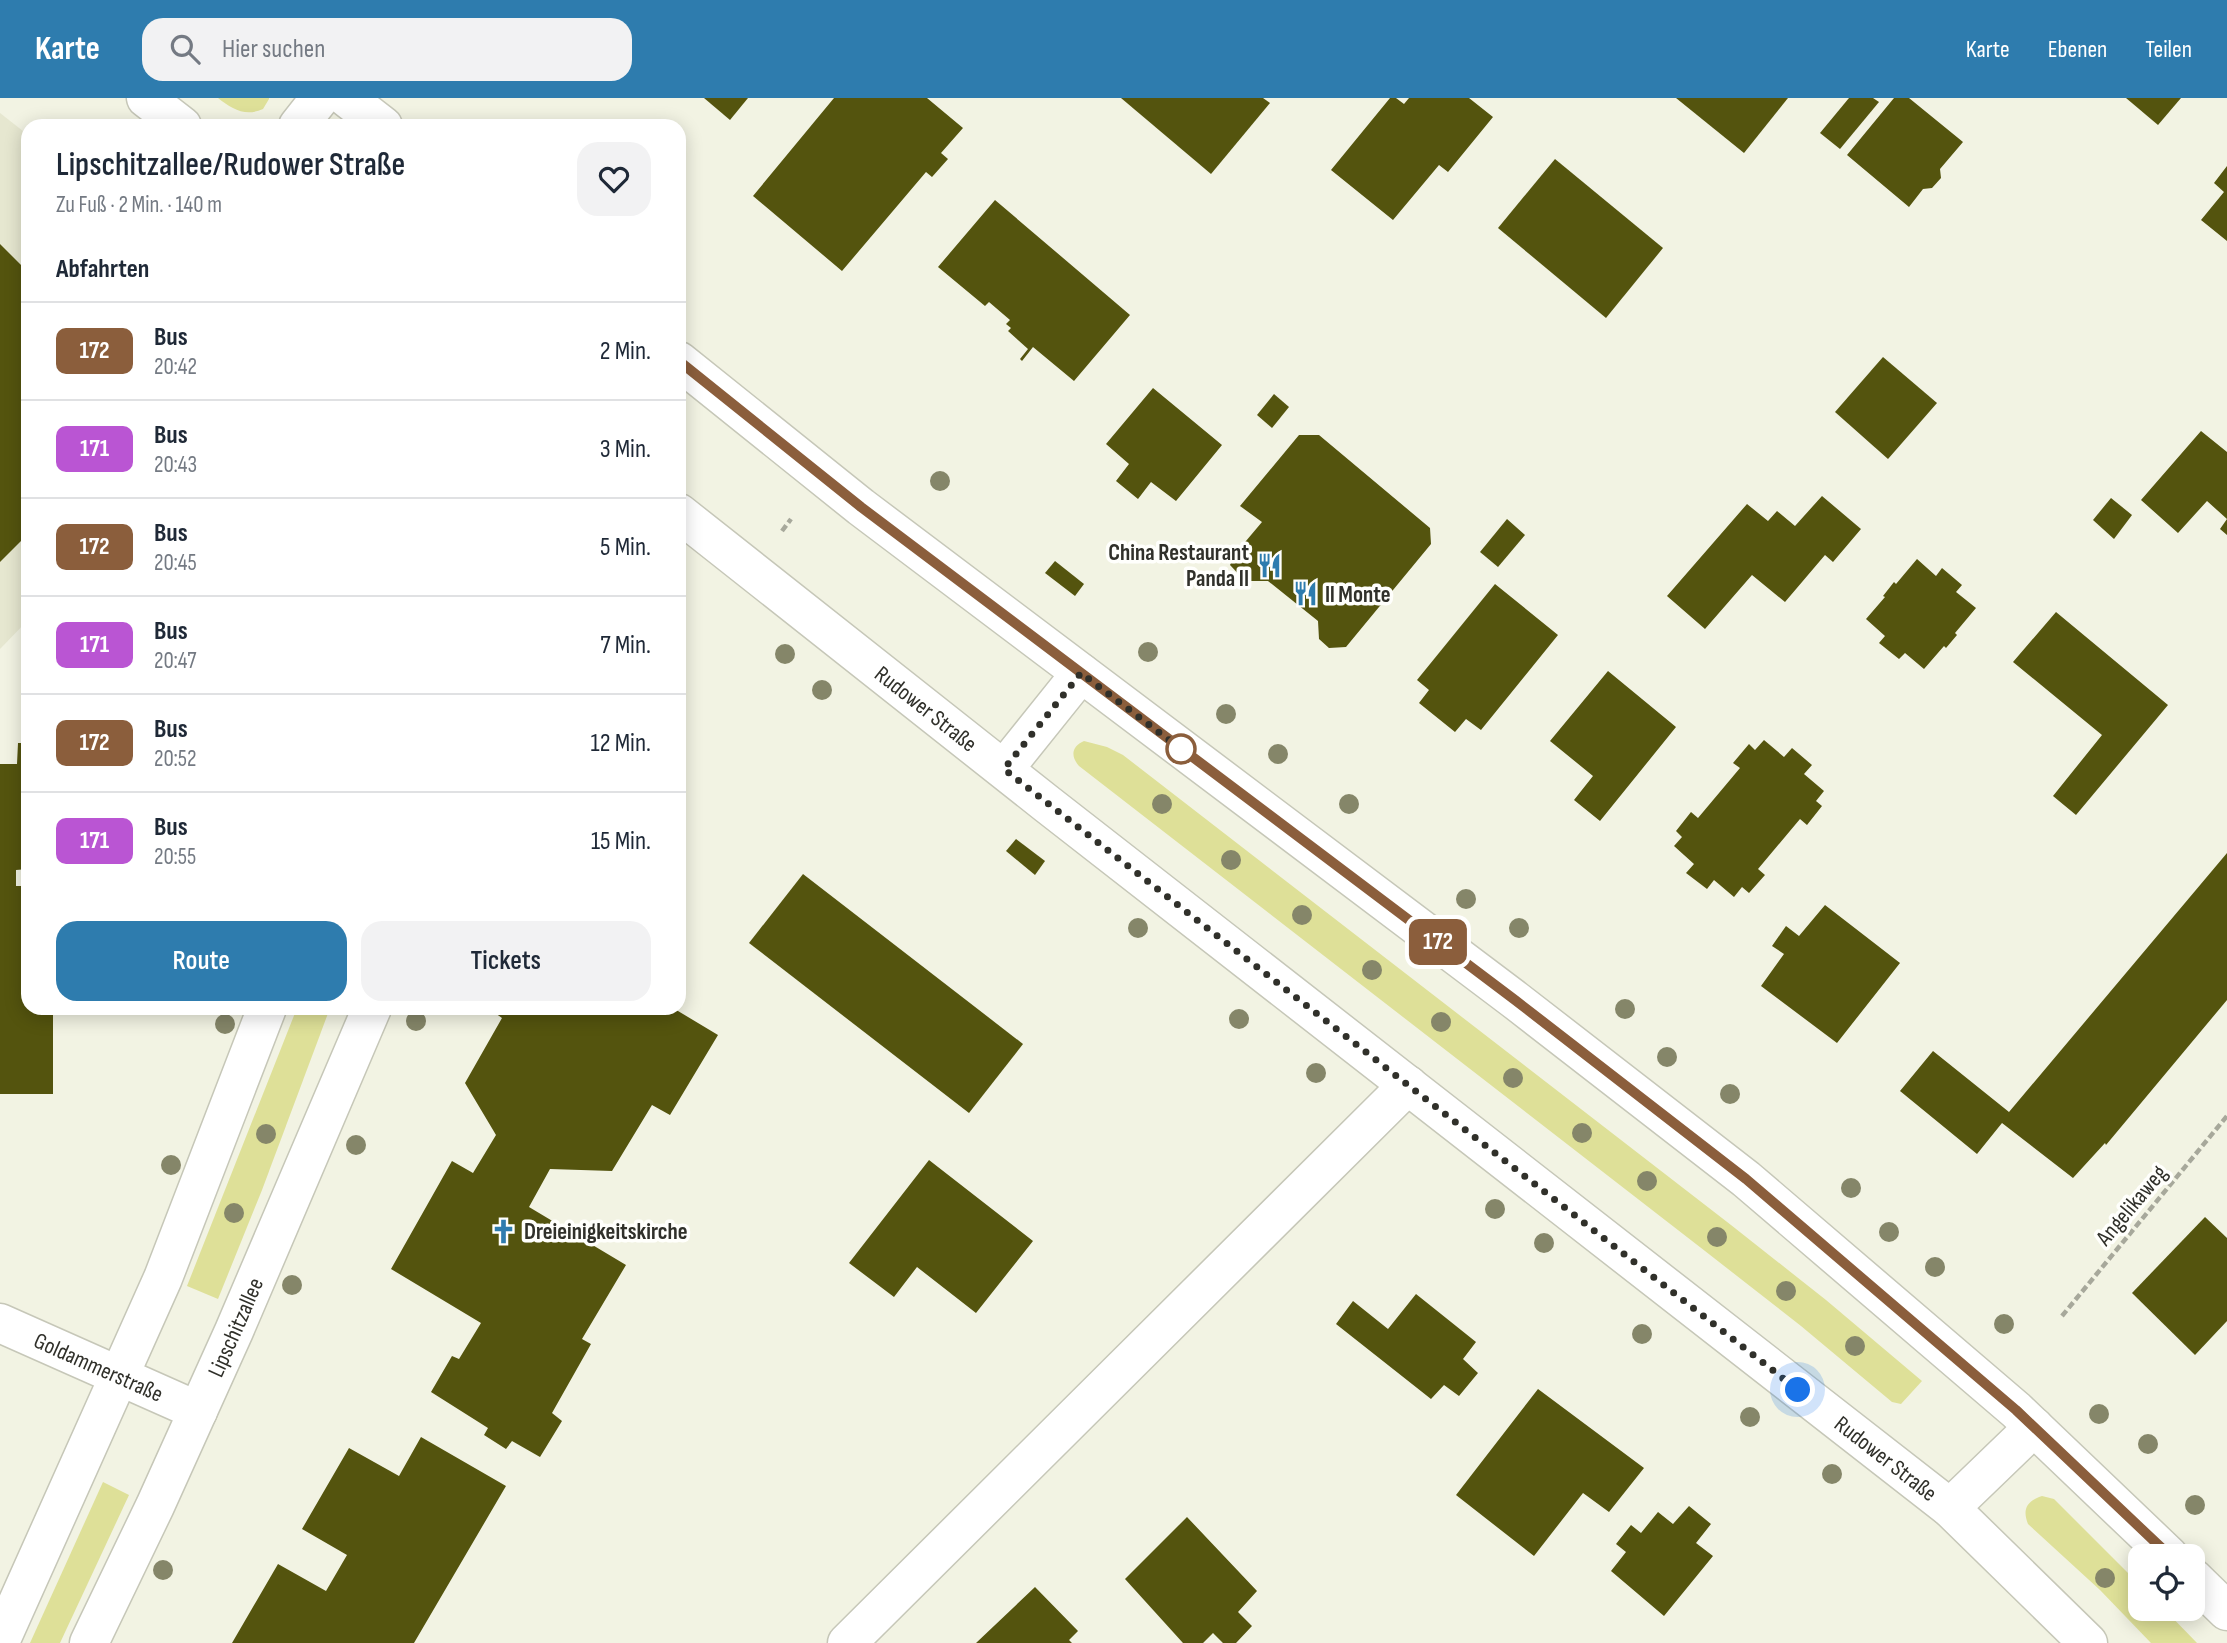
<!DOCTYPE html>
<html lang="de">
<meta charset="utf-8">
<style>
body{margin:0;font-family:"Sofia Sans Condensed",sans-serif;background:#f2f2f3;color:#1f2937;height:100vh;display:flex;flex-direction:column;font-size:26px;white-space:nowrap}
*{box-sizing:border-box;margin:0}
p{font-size:23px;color:#747a83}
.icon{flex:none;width:38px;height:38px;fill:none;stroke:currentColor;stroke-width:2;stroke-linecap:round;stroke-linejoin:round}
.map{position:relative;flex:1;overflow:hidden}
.details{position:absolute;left:21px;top:21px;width:665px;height:896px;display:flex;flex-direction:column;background:#fff;border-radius:21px;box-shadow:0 4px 18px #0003}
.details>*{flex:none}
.badge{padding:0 14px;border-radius:10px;font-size:24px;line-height:46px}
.buttons{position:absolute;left:2128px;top:1446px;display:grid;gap:14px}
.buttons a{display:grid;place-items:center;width:77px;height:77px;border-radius:14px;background:#fff;box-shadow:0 4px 18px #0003;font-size:35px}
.you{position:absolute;width:35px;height:35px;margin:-18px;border:5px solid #fff;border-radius:50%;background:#1a73e8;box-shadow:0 0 0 10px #1a73e833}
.map>.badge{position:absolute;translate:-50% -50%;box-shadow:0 0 0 4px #fff}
h2{padding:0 35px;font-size:26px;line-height:63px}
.round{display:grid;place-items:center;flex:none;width:74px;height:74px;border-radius:21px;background:#f2f2f3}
.headline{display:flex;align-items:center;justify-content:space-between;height:119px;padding:0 35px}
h1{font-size:33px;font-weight:600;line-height:52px}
.cta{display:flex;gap:14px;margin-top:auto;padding:14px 35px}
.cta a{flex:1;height:80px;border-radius:21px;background:#2e7cae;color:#fff;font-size:28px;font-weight:600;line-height:80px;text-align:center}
.cta a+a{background:#f2f2f3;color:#1f2937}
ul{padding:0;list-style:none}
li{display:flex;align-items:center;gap:21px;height:98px;padding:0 35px;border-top:2px solid #e0e1e3}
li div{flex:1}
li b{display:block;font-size:26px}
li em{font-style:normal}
li .badge{min-width:77px;font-weight:700;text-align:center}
header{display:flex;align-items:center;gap:42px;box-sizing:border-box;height:98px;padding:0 35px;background:#2e7cae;color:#fff}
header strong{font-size:33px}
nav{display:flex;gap:38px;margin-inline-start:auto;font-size:24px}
.search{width:490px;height:63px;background:#f2f2f3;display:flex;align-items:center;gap:18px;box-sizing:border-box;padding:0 24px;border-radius:21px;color:#747a83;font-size:26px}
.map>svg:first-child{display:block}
.built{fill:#e6e7d0}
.green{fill:#dee098}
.building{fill:#54540e}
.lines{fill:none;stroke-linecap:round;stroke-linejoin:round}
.minor-casing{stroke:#c6c7b8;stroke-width:41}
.major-casing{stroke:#c6c7b8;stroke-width:41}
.path{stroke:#a7a89b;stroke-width:4.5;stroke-dasharray:7 3.5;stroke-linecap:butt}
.minor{stroke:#fff;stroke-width:38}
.major{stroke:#fff;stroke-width:38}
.tree{fill:#858669}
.line-casing{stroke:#fff;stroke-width:16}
.line{stroke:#8b5e3c;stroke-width:10}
.walk{stroke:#30302a;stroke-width:7;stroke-dasharray:0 12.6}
.stop-dot{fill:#fff;stroke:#8b5e3c;stroke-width:3.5}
.labels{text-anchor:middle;stroke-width:7;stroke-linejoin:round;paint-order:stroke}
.poi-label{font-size:23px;font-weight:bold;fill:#30302a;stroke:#fffffc;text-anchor:start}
.street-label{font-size:23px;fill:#30302a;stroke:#fffffc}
</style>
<header>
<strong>Karte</strong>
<div class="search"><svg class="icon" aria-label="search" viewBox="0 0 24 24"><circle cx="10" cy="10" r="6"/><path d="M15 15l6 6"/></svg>Hier suchen</div>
<nav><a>Karte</a><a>Ebenen</a><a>Teilen</a></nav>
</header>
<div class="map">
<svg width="2227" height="1545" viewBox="0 0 2227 1545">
<rect width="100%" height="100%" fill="#f2f3e3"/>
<polygon class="built" points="0,15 28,37 28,522 0,551"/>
<g class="green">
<path d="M218 0H269V1L263 11C245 19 232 11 218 0Z"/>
<path d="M1084 643 1107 649 1123 657 1731 1127 1826 1202 1922 1283 1901 1306 1892 1304 1801 1228 1705 1153 1079 668C1070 658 1072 648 1084 643Z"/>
<polygon points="297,910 330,910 262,1092 218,1201 187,1188"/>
<polygon points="103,1384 129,1397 60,1545 30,1545"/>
<path d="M2042 1398 2054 1401 2140 1487V1510H2163L2197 1545H2151L2100 1492 2028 1426C2022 1411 2027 1403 2042 1398Z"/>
</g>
<g class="building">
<polygon points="704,0 748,0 730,22"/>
<polygon points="834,0 927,0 963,30 941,55 948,61 932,79 926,74 842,173 753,98"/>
<polygon points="1121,0 1263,0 1270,5 1211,76"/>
<polygon points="1390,0 1396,0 1404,6 1409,0 1469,0 1493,19 1448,74 1439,67 1393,122 1331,72"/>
<polygon points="1676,0 1788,0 1744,55"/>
<polygon points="1849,0 1873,0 1879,4 1840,51 1820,35"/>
<polygon points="1894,0 1909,0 1963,44 1940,71 1941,80 1932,90 1923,91 1909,109 1847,57"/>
<polygon points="2126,0 2181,0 2158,27"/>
<polygon points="1555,61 1663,150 1606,220 1498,130"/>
<polygon points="2227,68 2227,143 2201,122 2224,94 2214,85"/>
<polygon points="995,102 1130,217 1074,283 1033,249 1022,263 1020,261 1028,251 1008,233 1011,230 1006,226 1010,222 989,204 985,208 938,169"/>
<polygon points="0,146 28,174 28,436 0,464"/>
<polygon points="1883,259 1937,305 1888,361 1835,314"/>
<polygon points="1153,290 1222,347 1176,403 1151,384 1138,401 1116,383 1129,366 1106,346"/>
<polygon points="1274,296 1289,309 1272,330 1257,317"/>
<polygon points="2201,333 2227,354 2227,437 2220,431 2227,421 2207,403 2178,435 2141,402"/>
<polygon points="1299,337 1319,337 1430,430 1431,446 1346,549 1329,550 1319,541 1318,523 1268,483 1245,483 1230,467 1235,456 1262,424 1240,408"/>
<polygon points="1822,398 1861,431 1833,464 1825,457 1785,504 1752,477 1705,531 1667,498 1747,406 1768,423 1777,413 1795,428"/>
<polygon points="2111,400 2132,417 2114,441 2093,422"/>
<polygon points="1507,421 1525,437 1498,469 1480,454"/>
<polygon points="1917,461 1936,478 1942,470 1962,487 1956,494 1976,510 1955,535 1957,537 1946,550 1944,548 1924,571 1905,555 1899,561 1879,545 1885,538 1866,521 1885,499 1883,498 1894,484 1896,486"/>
<polygon points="1055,463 1084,486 1075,498 1045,475"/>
<polygon points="1495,486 1558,537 1481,632 1466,621 1455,634 1419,605 1429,592 1417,582"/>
<polygon points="2056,514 2168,607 2076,717 2053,698 2102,637 2013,564"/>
<polygon points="1608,573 1676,629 1600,723 1574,702 1593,678 1550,643"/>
<polygon points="25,626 28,626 28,771 16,772 16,788 28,788 28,910 53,910 53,996 0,996 0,666 17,666 18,645 25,645"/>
<polygon points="1764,642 1784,659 1792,650 1812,667 1804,676 1824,693 1816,703 1822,708 1807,727 1800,721 1758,771 1765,777 1749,795 1742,789 1734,799 1714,782 1707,791 1686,775 1694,766 1674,748 1682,739 1676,733 1691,714 1698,720 1740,670 1733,665 1749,646 1755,652"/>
<polygon points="1016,741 1045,763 1035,777 1006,753"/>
<polygon points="2227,755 2227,902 2106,1047 2105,1045 2073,1080 2002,1025 1977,1056 1900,993 1933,953 2009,1014"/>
<polygon points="803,776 1023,946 969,1015 749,845"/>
<polygon points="1825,807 1900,865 1837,945 1761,888 1784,856 1772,848 1786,828 1799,838"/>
<polygon points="488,910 673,910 718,937 670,1017 652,1007 612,1073 550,1071 529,1109 626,1167 582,1241 591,1246 552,1315 562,1323 540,1359 512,1343 506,1351 484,1337 488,1330 431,1294 452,1258 459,1261 481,1225 391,1171 452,1063 473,1075 496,1037 465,985 502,920"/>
<polygon points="929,1062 1033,1143 976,1215 917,1169 894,1199 849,1165"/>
<polygon points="2205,1119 2227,1140 2227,1223 2195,1257 2132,1195"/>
<polygon points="1416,1196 1476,1244 1463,1261 1478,1275 1459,1298 1444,1287 1431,1301 1336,1226 1353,1203 1388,1231"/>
<polygon points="1538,1291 1644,1370 1609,1414 1583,1395 1534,1458 1456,1397"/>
<polygon points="421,1339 506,1388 414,1545 232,1545 278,1466 326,1493 347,1457 302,1431 349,1350 399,1378"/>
<polygon points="1689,1408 1711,1426 1696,1445 1713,1458 1664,1518 1611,1473 1626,1454 1616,1446 1631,1427 1641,1435 1658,1414 1673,1426"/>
<polygon points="1187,1419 1257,1493 1238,1514 1252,1528 1236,1545 1223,1545 1213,1535 1203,1545 1183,1545 1125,1481"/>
<polygon points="1035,1489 1078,1533 1069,1542 1072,1545 976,1545"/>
</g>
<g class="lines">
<defs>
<g id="minor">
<path id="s1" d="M0 1225 198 1313"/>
<polyline points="0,1544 163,1180 267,910"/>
<path id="s2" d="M89 1545 155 1408 234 1233 372 910"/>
<polyline points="847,1545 1408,987"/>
</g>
<g id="major">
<polyline points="146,0 182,28"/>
<polyline points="347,0 383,28"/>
<polyline points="298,28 320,0"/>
<polyline points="679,263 861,409 1515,902 1746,1081 2016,1312 2169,1458"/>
<path id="s3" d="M679 415 1047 706 1950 1410 2088 1545"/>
<polyline points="1004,671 1081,575"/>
<polyline points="1950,1410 2034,1329"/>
<polyline points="2193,1480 2227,1513"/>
</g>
</defs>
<use href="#minor" class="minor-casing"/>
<use href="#major" class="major-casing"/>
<g class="path">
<polyline points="782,433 791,421"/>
<polyline points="2062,1218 2227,1018"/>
</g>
<use href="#minor" class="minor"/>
<use href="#major" class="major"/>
</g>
<g class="tree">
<circle cx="940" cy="383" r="10"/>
<circle cx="1148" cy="554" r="10"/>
<circle cx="785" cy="556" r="10"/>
<circle cx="822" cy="592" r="10"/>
<circle cx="1226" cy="616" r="10"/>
<circle cx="1278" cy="656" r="10"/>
<circle cx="1162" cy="706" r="10"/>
<circle cx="1349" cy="706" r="10"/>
<circle cx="1231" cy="762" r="10"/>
<circle cx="1466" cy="801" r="10"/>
<circle cx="1302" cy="817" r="10"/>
<circle cx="1138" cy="830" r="10"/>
<circle cx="1519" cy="830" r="10"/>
<circle cx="1372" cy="872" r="10"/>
<circle cx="1625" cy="911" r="10"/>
<circle cx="1239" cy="921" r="10"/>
<circle cx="416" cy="923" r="10"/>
<circle cx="1441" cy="924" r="10"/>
<circle cx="225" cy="926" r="10"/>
<circle cx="1667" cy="959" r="10"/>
<circle cx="1316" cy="975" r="10"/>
<circle cx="1513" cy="980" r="10"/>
<circle cx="1730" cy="996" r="10"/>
<circle cx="1582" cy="1035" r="10"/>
<circle cx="266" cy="1036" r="10"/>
<circle cx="356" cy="1047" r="10"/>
<circle cx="171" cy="1067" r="10"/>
<circle cx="1647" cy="1083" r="10"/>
<circle cx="1851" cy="1090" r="10"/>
<circle cx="1495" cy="1111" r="10"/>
<circle cx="234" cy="1115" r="10"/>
<circle cx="1889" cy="1134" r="10"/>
<circle cx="1717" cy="1139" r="10"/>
<circle cx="1544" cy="1145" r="10"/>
<circle cx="1935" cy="1169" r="10"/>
<circle cx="292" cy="1187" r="10"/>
<circle cx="1786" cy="1193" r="10"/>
<circle cx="2004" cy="1226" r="10"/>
<circle cx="1642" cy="1236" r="10"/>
<circle cx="1855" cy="1248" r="10"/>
<circle cx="2099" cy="1316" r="10"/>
<circle cx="1750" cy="1319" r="10"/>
<circle cx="2148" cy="1346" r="10"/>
<circle cx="1832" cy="1376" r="10"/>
<circle cx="2195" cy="1407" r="10"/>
<circle cx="163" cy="1472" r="10"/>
<circle cx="2105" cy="1480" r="10"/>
</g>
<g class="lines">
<defs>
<polyline id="line" points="679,263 861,409 1515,902 1746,1081 2016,1312 2170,1458"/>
</defs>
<use href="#line" class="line-casing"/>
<use href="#line" class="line"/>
<polyline class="walk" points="1181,651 1185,654 1081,575 1004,671 1798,1292"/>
</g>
<defs>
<symbol id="restaurant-bare" viewBox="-9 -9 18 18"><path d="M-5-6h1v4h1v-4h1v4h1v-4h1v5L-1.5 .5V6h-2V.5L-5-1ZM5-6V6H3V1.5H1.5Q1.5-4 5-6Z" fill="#2e7cae" stroke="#fffffc" stroke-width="2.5" paint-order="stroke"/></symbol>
<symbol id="church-bare" viewBox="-9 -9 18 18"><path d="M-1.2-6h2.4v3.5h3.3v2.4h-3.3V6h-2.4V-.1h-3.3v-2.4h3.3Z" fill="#2e7cae" stroke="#fffffc" stroke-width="2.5" paint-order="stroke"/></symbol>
</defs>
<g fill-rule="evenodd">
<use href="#restaurant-bare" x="1252" y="450" width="35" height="35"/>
<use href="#restaurant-bare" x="1288" y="478" width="35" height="35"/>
<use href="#church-bare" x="486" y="1116" width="35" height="35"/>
</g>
<circle class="stop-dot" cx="1181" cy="651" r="14"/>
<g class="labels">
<g class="poi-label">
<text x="1249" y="462" text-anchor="end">China Restaurant<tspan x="1249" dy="26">Panda II</tspan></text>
<text x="1325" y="504">Il Monte</text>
<text x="524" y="1141">Dreieinigkeitskirche</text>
</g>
<g class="street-label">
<text dy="8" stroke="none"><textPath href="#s3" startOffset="315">Rudower Straße</textPath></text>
<text transform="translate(2131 1107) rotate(-50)" y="8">Angelikaweg</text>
<text dy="8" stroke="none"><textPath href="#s2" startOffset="348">Lipschitzallee</textPath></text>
<text dy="8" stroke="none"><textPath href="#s1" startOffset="108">Goldammerstraße</textPath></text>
<text dy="8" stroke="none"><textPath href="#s3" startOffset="1533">Rudower Straße</textPath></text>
</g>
</g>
</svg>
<div class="buttons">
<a><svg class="icon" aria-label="locate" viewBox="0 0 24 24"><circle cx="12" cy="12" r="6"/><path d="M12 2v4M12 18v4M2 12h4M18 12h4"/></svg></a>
</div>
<div class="you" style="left:1798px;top:1292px"></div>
<b class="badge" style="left:1438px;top:844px;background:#8b5e3c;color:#fff">172</b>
<section class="details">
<div class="headline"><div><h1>Lipschitzallee/Rudower Straße</h1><p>Zu Fuß · 2 Min. · 140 m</p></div><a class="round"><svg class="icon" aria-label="heart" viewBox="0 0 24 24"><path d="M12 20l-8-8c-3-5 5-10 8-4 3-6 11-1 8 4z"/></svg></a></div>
<h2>Abfahrten</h2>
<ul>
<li><span class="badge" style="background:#8b5e3c;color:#fff">172</span><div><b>Bus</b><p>20:42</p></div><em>2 Min.</em></li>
<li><span class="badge" style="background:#ba55d3;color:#fff">171</span><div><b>Bus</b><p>20:43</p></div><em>3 Min.</em></li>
<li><span class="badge" style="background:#8b5e3c;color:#fff">172</span><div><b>Bus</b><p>20:45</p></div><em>5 Min.</em></li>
<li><span class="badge" style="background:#ba55d3;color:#fff">171</span><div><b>Bus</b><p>20:47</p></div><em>7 Min.</em></li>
<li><span class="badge" style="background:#8b5e3c;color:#fff">172</span><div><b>Bus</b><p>20:52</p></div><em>12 Min.</em></li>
<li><span class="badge" style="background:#ba55d3;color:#fff">171</span><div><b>Bus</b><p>20:55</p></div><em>15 Min.</em></li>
</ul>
<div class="cta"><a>Route</a><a>Tickets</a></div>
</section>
</div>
